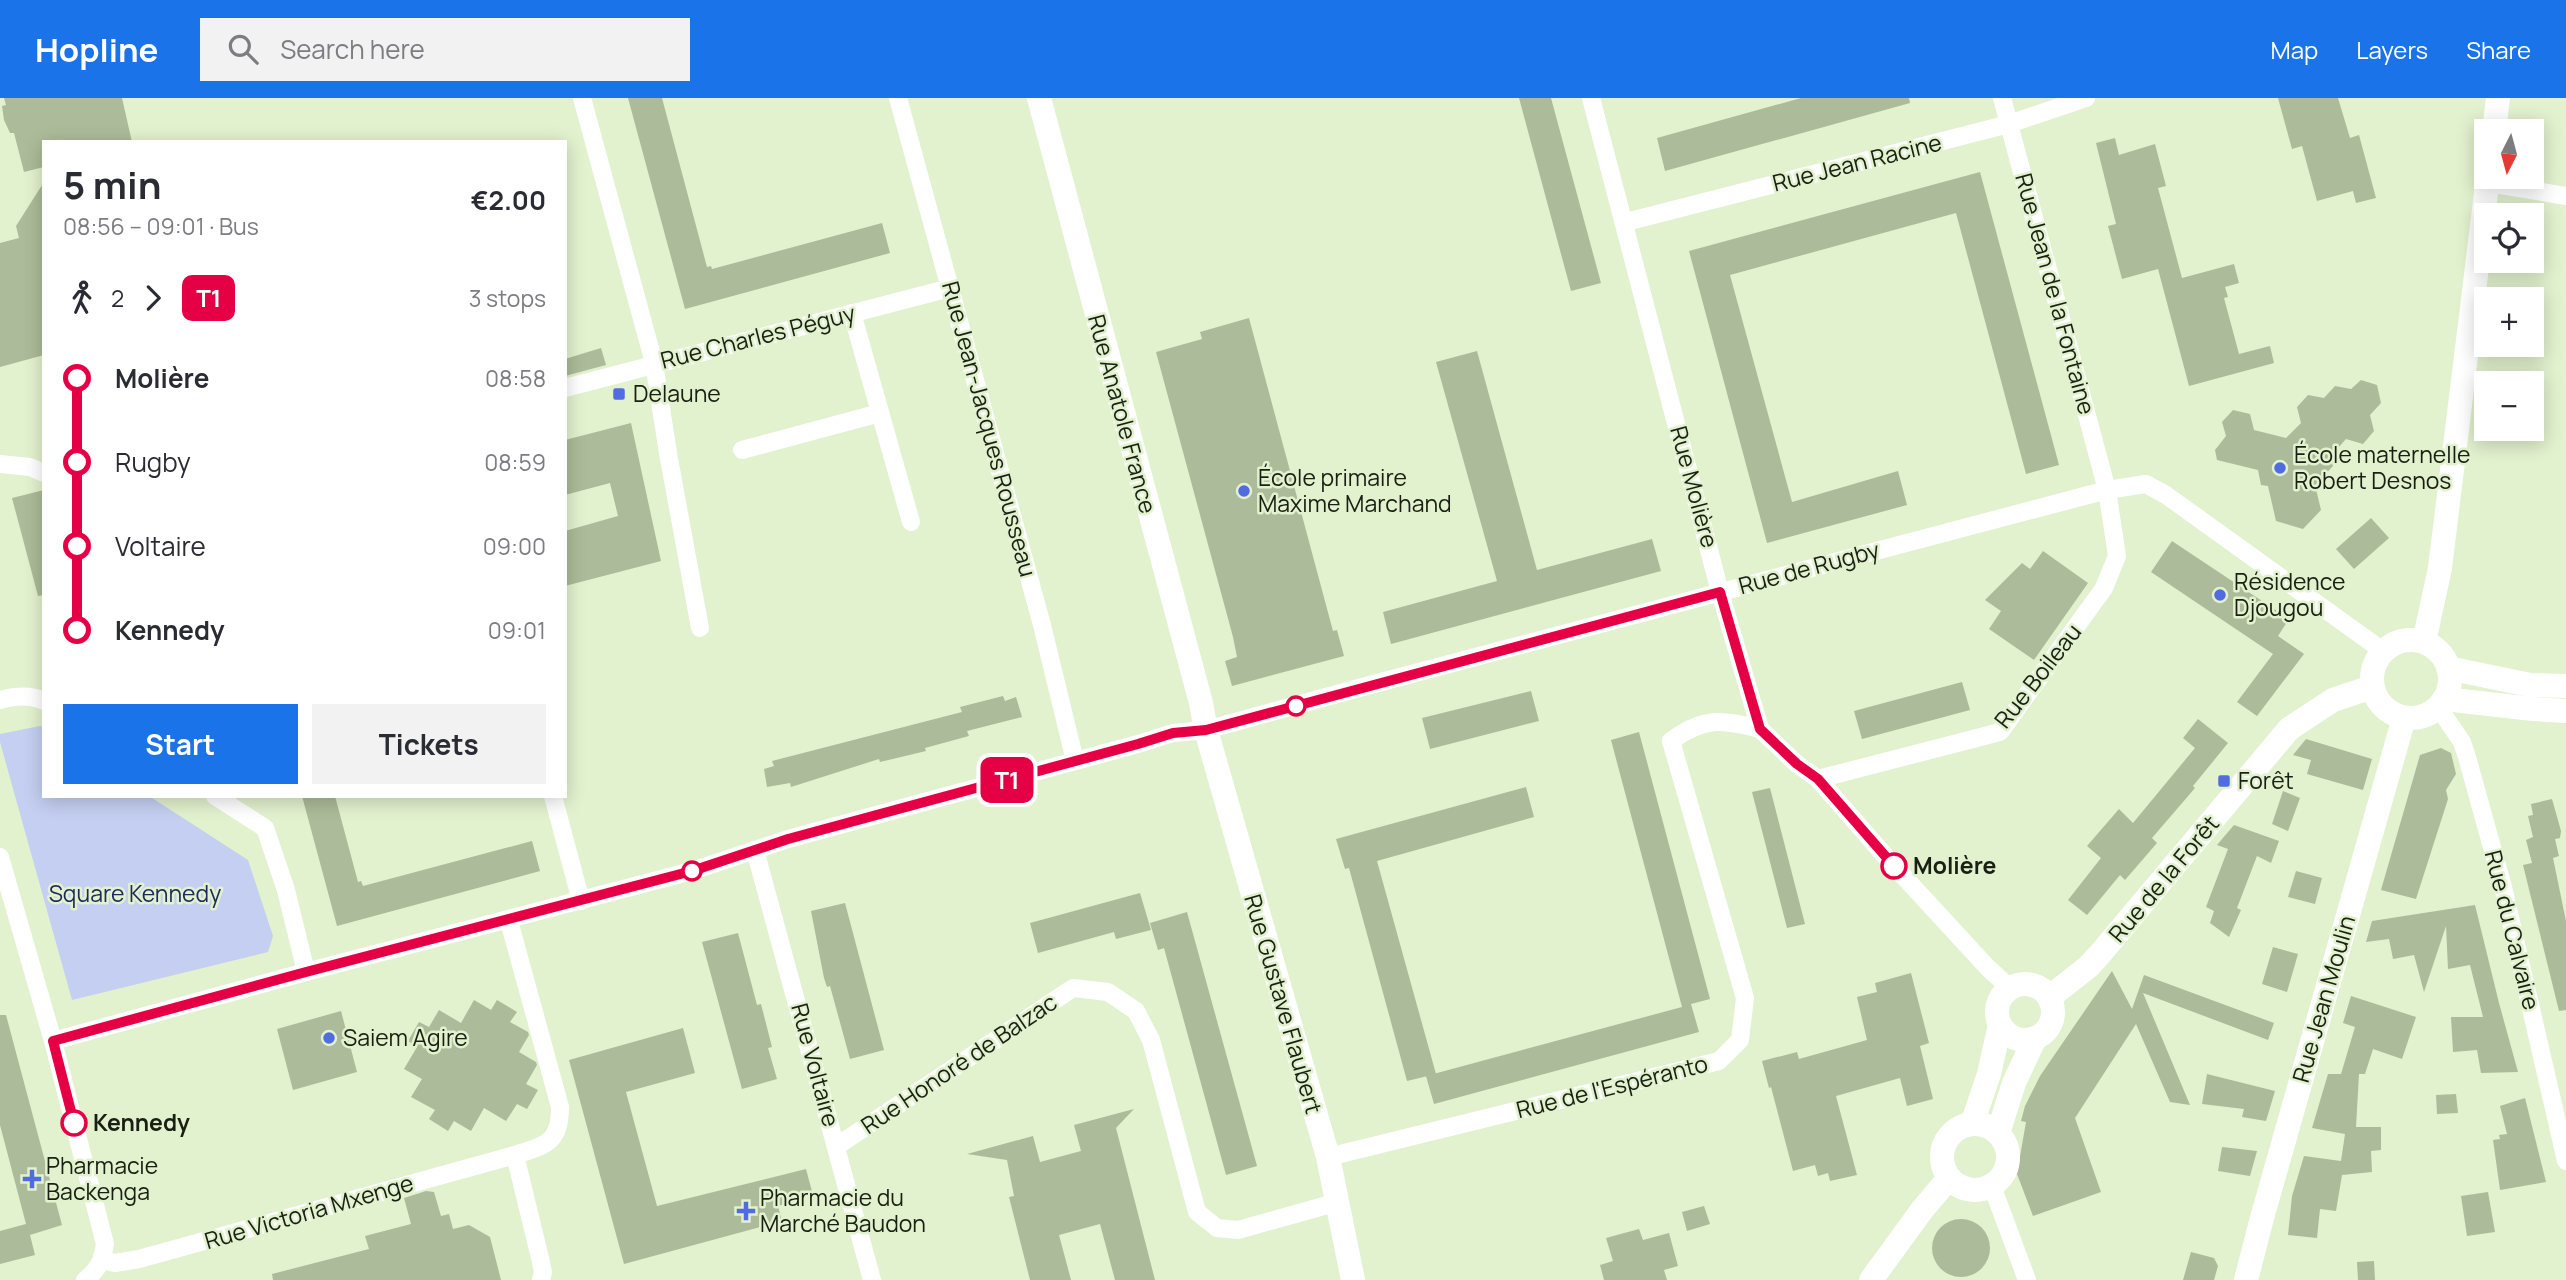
<!DOCTYPE html>
<meta charset="utf-8">
<style>
body{margin:0;font-family:Manrope,sans-serif;background:#f2f2f3;color:#2b2b33;height:100vh;display:flex;flex-direction:column;font-size:26px;white-space:nowrap}
*{box-sizing:border-box;margin:0}
p{font-size:23px;color:#7c7c81}
.icon{flex:none;width:38px;height:38px;fill:none;stroke:currentColor;stroke-width:2;stroke-linecap:round;stroke-linejoin:round}
.map{position:relative;flex:1;overflow:hidden}
.sheet{position:absolute;left:42px;top:42px;width:525px;height:658px;display:flex;flex-direction:column;background:#fff;border-radius:0px;box-shadow:0 4px 18px #0003}
.sheet>*{flex:none}
.badge{padding:0 14px;border-radius:10px;font-size:24px;line-height:46px}
.needle{width:46px;rotate:186deg}
.buttons{position:absolute;left:2474px;top:21px;display:grid;gap:14px}
.buttons a{display:grid;place-items:center;width:70px;height:70px;border-radius:0px;background:#fff;box-shadow:0 4px 18px #0003;font-size:35px}
.map>.badge{position:absolute;translate:-50% -50%;box-shadow:0 0 0 4px #fff}
.legs{display:flex;align-items:center;gap:10px;height:77px;padding:0 21px;font-size:23px}
.legs p{margin-inline-start:auto}
.headline{display:flex;align-items:center;justify-content:space-between;height:119px;padding:0 21px}
h1{font-size:38px;font-weight:700;line-height:52px}
.action{display:flex;gap:14px;margin-top:auto;padding:14px 21px}
.action a{flex:1;height:80px;border-radius:0px;background:#1a73e8;color:#fff;font-size:28px;font-weight:700;line-height:80px;text-align:center}
.action a+a{background:#f2f2f3;color:#2b2b33}
ul{padding:0 21px;list-style:none}
li{display:flex;align-items:center;gap:24px;height:84px;font-size:26px}
li i{display:grid;place-items:center;width:10px;height:100%;margin:0 9px;background:currentColor}
li i::after{content:'';width:18px;height:18px;margin:-9px;border:5px solid;border-radius:50%;background:#fff}
li p{margin-inline-start:auto}
li:first-child i{background:linear-gradient(#0000 50%,currentColor 0)}
li:last-child i{background:linear-gradient(currentColor 50%,#0000 0)}
header{display:flex;align-items:center;gap:42px;box-sizing:border-box;height:98px;padding:0 35px;background:#1a73e8;color:#fff}
header strong{font-size:33px}
nav{display:flex;gap:38px;margin-inline-start:auto;font-size:24px}
.search{width:490px;height:63px;background:#f2f2f3;display:flex;align-items:center;gap:18px;box-sizing:border-box;padding:0 24px;border-radius:0px;color:#7c7c81;font-size:26px}
.map>svg:first-child{display:block}
.green{fill:#c4cff1}
.building{fill:#acbb99}
.lines{fill:none;stroke-linecap:round;stroke-linejoin:round}
.street{stroke:#fff;stroke-width:18}
.secondary{stroke:#fff;stroke-width:24}
.line-1-casing{stroke:#fff;stroke-width:16}
.line-1{stroke:#e50046;stroke-width:10}
.poi-dot{fill:#516ce1;stroke:#e2f1ce;stroke-width:2.5}
.stop-1-dot{fill:#fff;stroke:#e50046;stroke-width:3.5}
.labels{text-anchor:middle;stroke-width:5;stroke-linejoin:round;paint-order:stroke}
.street-label{font-size:23px;fill:#191f12;stroke:#e2f1ce}
.poi-label{font-size:23px;fill:#191f12;stroke:#e2f1ce;text-anchor:start}
.stop-label{font-size:23px;font-weight:bold;fill:#191f12;stroke:#e2f1ce;text-anchor:start}
.park-label{font-size:23px;fill:#1d295d;stroke:#e2f1ce}
</style>
<header>
<strong>Hopline</strong>
<div class="search"><svg class="icon" aria-label="search" viewBox="0 0 24 24"><circle cx="10" cy="10" r="6"/><path d="M15 15l6 6"/></svg>Search here</div>
<nav><a>Map</a><a>Layers</a><a>Share</a></nav>
</header>
<div class="map">
<svg width="2566" height="1182" viewBox="0 0 2566 1182">
<rect width="100%" height="100%" fill="#e2f1ce"/>
<polygon class="green" points="40,628 44,630 44,698 149,698 248,762 273,838 268,854 72,902 0,644 0,636"/>
<g class="building">
<polygon points="4,0 122,0 132,44 44,44 44,69 24,74 14,35 10,35 4,22 2,8 6,7"/>
<polygon points="628,0 662,0 707,169 711,168 712,171 882,125 890,155 685,211"/>
<polygon points="1519,0 1551,0 1601,185 1571,193"/>
<polygon points="1801,0 1909,0 1910,5 1665,73 1657,40"/>
<polygon points="2278,0 2338,0 2350,40 2359,37 2376,100 2356,105 2353,93 2317,103 2302,48 2292,51"/>
<polygon points="2115,40 2119,57 2155,46 2166,88 2158,90 2182,180 2234,166 2239,185 2225,189 2228,199 2224,200 2239,256 2270,248 2274,265 2189,288 2158,171 2122,181 2108,128 2116,126 2096,45"/>
<polygon points="1980,74 2059,367 2026,376 1956,115 1730,177 1792,404 1898,373 1907,407 1767,445 1689,153"/>
<polygon points="44,84 44,257 0,269 0,145 19,140 16,128"/>
<polygon points="1249,220 1333,533 1337,532 1344,558 1232,588 1225,563 1237,559 1233,539 1156,254 1202,241 1200,234"/>
<polygon points="601,250 606,267 565,278 565,261"/>
<polygon points="1477,253 1537,472 1652,441 1661,473 1391,546 1383,514 1497,483 1436,264"/>
<polygon points="2361,282 2377,287 2381,305 2370,317 2374,333 2363,346 2346,341 2330,359 2333,368 2315,387 2321,412 2303,431 2276,423 2268,388 2261,387 2258,372 2217,362 2215,352 2226,338 2222,324 2233,312 2250,316 2254,332 2286,340 2301,325 2297,309 2308,297 2324,300 2335,288 2351,291"/>
<polygon points="631,325 661,463 565,488 565,433 618,418 610,385 565,397 565,342"/>
<polygon points="44,392 44,497 38,498 12,400"/>
<polygon points="2371,420 2389,440 2354,471 2336,451"/>
<polygon points="2172,443 2289,521 2278,538 2304,556 2257,618 2237,604 2273,556 2151,474"/>
<polygon points="2043,453 2088,485 2034,562 1989,531 2001,513 1985,502 2022,465 2030,471"/>
<polygon points="1962,584 1970,612 1862,641 1854,613"/>
<polygon points="1531,593 1539,623 1430,651 1422,620"/>
<polygon points="1003,598 1005,603 1016,599 1022,619 967,633 969,638 925,650 926,653 880,664 879,661 791,689 790,685 767,689 764,671 774,668 772,663 962,614 960,609"/>
<polygon points="2198,621 2228,645 2193,688 2195,690 2152,740 2157,745 2125,782 2120,777 2087,817 2068,802 2101,760 2087,748 2119,711 2133,725 2195,650 2183,640"/>
<polygon points="1639,634 1710,901 1691,906 1699,934 1434,1006 1426,978 1682,909 1611,642"/>
<polygon points="2306,641 2372,661 2363,692 2307,676 2311,662 2293,657"/>
<polygon points="2441,650 2451,655 2456,676 2446,692 2448,701 2416,801 2381,792 2420,657"/>
<polygon points="1526,689 1534,719 1377,763 1436,976 1407,983 1349,770 1345,771 1336,741"/>
<polygon points="1770,690 1805,826 1787,830 1752,694"/>
<polygon points="2283,693 2300,700 2288,733 2272,726"/>
<polygon points="302,698 335,698 358,784 361,783 363,788 532,743 540,773 337,828"/>
<polygon points="2552,701 2561,733 2560,740 2555,741 2559,758 2553,760 2566,823 2566,912 2559,913 2523,767 2532,765 2526,742 2533,739 2528,718 2533,717 2531,706"/>
<polygon points="2234,727 2279,743 2271,765 2257,758 2237,810 2241,812 2229,839 2210,825 2214,813 2206,809 2228,751 2217,747"/>
<polygon points="2296,773 2322,780 2315,806 2288,799"/>
<polygon points="1140,795 1151,832 1116,841 1114,834 1038,855 1030,825"/>
<polygon points="845,805 884,952 850,961 830,888 827,889 824,880 811,813"/>
<polygon points="2475,807 2499,905 2518,974 2481,975 2477,952 2453,954 2451,919 2483,919 2470,867 2448,871 2446,828 2424,894 2414,857 2393,861 2389,841 2366,844 2372,823"/>
<polygon points="1187,814 1257,1068 1226,1077 1164,850 1158,852 1150,825"/>
<polygon points="738,835 757,907 761,906 772,949 768,950 777,981 742,991 702,844"/>
<polygon points="2273,849 2298,856 2287,894 2262,886"/>
<polygon points="2112,873 2132,911 2144,877 2274,925 2268,942 2143,895 2190,1007 2170,1004 2136,926 2075,1020 2101,1094 2033,1118 2017,1076 2026,1024 2021,1023 2025,1008 2040,978"/>
<polygon points="1911,875 1929,945 1920,948 1933,1001 1907,1008 1900,980 1836,998 1857,1077 1830,1083 1828,1075 1818,1078 1815,1067 1793,1073 1771,989 1769,990 1762,963 1797,954 1799,961 1867,942 1857,899 1877,894 1875,885"/>
<polygon points="2351,898 2416,919 2402,961 2373,951 2365,976 2359,976 2356,1029 2381,1029 2381,1052 2371,1053 2372,1074 2342,1077 2336,1113 2320,1111 2317,1140 2288,1137 2292,1098 2304,1058 2341,1063 2345,1036 2312,1030 2328,976 2341,976 2355,929 2343,925"/>
<polygon points="474,902 491,912 497,902 517,914 510,924 528,934 529,937 519,954 536,964 537,967 526,986 538,992 527,1011 517,1006 506,1023 484,1010 471,1033 454,1023 448,1033 429,1021 435,1012 411,999 422,981 404,971 417,949 408,943 419,924 429,929 439,912 461,925"/>
<polygon points="341,913 357,974 293,992 277,931"/>
<polygon points="0,917 6,917 62,1127 30,1137 35,1157 0,1166 0,1133 26,1126 0,1027"/>
<polygon points="683,930 695,975 626,994 657,1108 806,1071 813,1097 778,1108 782,1123 624,1166 569,962"/>
<polygon points="2207,976 2275,993 2266,1023 2242,1019 2244,1011 2202,1006"/>
<polygon points="2456,996 2458,1015 2437,1016 2436,997"/>
<polygon points="2525,1000 2546,1084 2500,1092 2493,1042 2500,1041 2499,1037 2507,1036 2500,1008"/>
<polygon points="1134,1011 1116,1030 1155,1182 1115,1182 1100,1126 1059,1137 1071,1182 1030,1182 1009,1099 1014,1098 1007,1062 967,1056 1033,1038 1040,1064 1081,1053 1074,1027"/>
<polygon points="2222,1049 2257,1053 2250,1078 2218,1073"/>
<polygon points="426,1093 434,1094 441,1118 449,1116 453,1131 469,1127 490,1139 501,1182 273,1182 272,1176 369,1151 365,1138 411,1126 404,1100"/>
<polygon points="2488,1094 2495,1134 2467,1138 2461,1098"/>
<polygon points="1704,1108 1710,1126 1687,1133 1682,1114"/>
<circle cx="1961" cy="1150" r="29"/>
<polygon points="1639,1131 1643,1142 1669,1135 1678,1168 1664,1172 1667,1182 1604,1182 1600,1167 1613,1163 1606,1140"/>
<polygon points="2191,1154 2214,1160 2218,1168 2214,1182 2183,1182"/>
<polygon points="2374,1163 2375,1182 2358,1182 2357,1164"/>
</g>
<g class="lines">
<g class="street">
<polyline points="582,0 654,265 668,355 700,530"/>
<polyline points="898,0 1042,527 1075,663"/>
<polyline points="1591,0 1720,494 1760,631 1797,666 1818,681 1894,768 1988,870 2010,890"/>
<polyline points="2488,85 2566,98"/>
<polyline points="1626,124 2009,26 2086,0"/>
<polyline points="852,215 911,424"/>
<polyline points="565,290 950,190"/>
<polyline points="742,352 880,315"/>
<polyline points="0,366 30,369 44,375"/>
<path d="M0 602C14 598 30 596 44 603"/>
<polyline points="2438,609 2462,644 2467,659 2503,789 2566,1063"/>
<polyline points="1818,681 2000,634 2104,490 2117,458 2107,392 2002,0"/>
<polyline points="215,698 265,730 286,792 306,874"/>
<polyline points="553,698 581,803"/>
<polyline points="755,752 872,1182"/>
<path d="M0 759 53 943 105 1146C102 1163 99 1171 85 1182"/>
<polyline points="53,943 306,874 692,773 788,741 1138,646 1173,635 1206,632 1366,588 2107,392 2146,386 2166,397 2383,553"/>
<polyline points="837,1048 1073,890 1108,894 1136,913 1151,942 1197,1114 1217,1130 1238,1132 1338,1104"/>
<polyline points="515,1057 540,1160 543,1174 541,1182"/>
<path d="M1328 1059 1719 963 1740 942 1745 900 1671 643C1703 619 1722 621 1760 631"/>
<polyline points="1992,1088 2027,1182"/>
<path d="M102 1162 115 1165 139 1161 515 1057C546 1047 560 1045 560 1009L509 823"/>
</g>
<g class="secondary">
<polyline points="1039,0 1201,605 1206,632 1328,1059 1353,1182"/>
<polyline points="2494,33 2498,0"/>
<circle cx="2411" cy="581" r="39"/>
<polyline points="2424,544 2440,470 2488,79"/>
<polyline points="2448,570 2530,587 2566,588"/>
<polyline points="2444,601 2533,611 2566,613"/>
<circle cx="2025" cy="914" r="28"/>
<polyline points="2051,898 2088,869 2100,856 2289,631 2333,602 2372,589"/>
<polyline points="1972,1026 1989,976 2000,927"/>
<circle cx="1975" cy="1059" r="33"/>
<polyline points="1998,1035 2014,985 2035,940"/>
<polyline points="1871,1182 1922,1112 1949,1080"/>
<polyline points="2246,1182 2262,1120 2404,620"/>
</g>
</g>
<g class="lines">
<defs>
<polyline id="line-1" points="74,1025 53,943 306,874 692,773 788,741 1138,646 1173,635 1206,632 1720,494 1760,631 1797,666 1818,681 1894,768"/>
</defs>
<use href="#line-1" class="line-1-casing"/>
<use href="#line-1" class="line-1"/>
</g>
<g class="poi-dot">
<rect x="612" y="289" width="14" height="14" rx="3.5"/>
<circle cx="2280" cy="370" r="7"/>
<circle cx="1244" cy="393" r="7"/>
<circle cx="2220" cy="497" r="7"/>
<rect x="2217" y="676" width="14" height="14" rx="3.5"/>
<circle cx="329" cy="940" r="7"/>
<path d="M28.5 1070.5h7v7h7v7h-7v7h-7v-7h-7v-7h7z"/>
<path d="M742.5 1102.5h7v7h7v7h-7v7h-7v-7h-7v-7h7z"/>
</g>
<g class="stop-1-dot">
<circle cx="1296" cy="608" r="9"/>
<circle cx="1894" cy="768" r="12"/>
<circle cx="692" cy="773" r="9"/>
<circle cx="74" cy="1025" r="12"/>
</g>
<g class="labels">
<g class="street-label">
<text transform="translate(1857 65) rotate(-14)" y="8">Rue Jean Racine</text>
<text transform="translate(2055 196) rotate(75)" y="8">Rue Jean de la Fontaine</text>
<text transform="translate(758 239) rotate(-14)" y="8">Rue Charles Péguy</text>
<text transform="translate(1122 316) rotate(75)" y="8">Rue Anatole France</text>
<text transform="translate(989 331) rotate(75)" y="8">Rue Jean-Jacques Rousseau</text>
<text transform="translate(1694 389) rotate(75)" y="8">Rue Molière</text>
<text transform="translate(1809 470) rotate(-15)" y="8">Rue de Rugby</text>
<text transform="translate(2038 578) rotate(-52)" y="8">Rue Boileau</text>
<text transform="translate(2164 781) rotate(-50)" y="8">Rue de la Forêt</text>
<text transform="translate(2512 832) rotate(76)" y="8">Rue du Calvaire</text>
<text transform="translate(2324 901) rotate(-74)" y="8">Rue Jean Moulin</text>
<text transform="translate(1283 906) rotate(74)" y="8">Rue Gustave Flaubert</text>
<text transform="translate(959 966) rotate(-34)" y="8">Rue Honoré de Balzac</text>
<text transform="translate(815 967) rotate(75)" y="8">Rue Voltaire</text>
<text transform="translate(1612 989) rotate(-14)" y="8">Rue de l'Espéranto</text>
<text transform="translate(309 1114) rotate(-16)" y="8">Rue Victoria Mxenge</text>
</g>
<g class="poi-label">
<text x="633" y="304">Delaune</text>
<text x="2294" y="365">École maternelle<tspan x="2294" dy="26">Robert Desnos</tspan></text>
<text x="1258" y="388">École primaire<tspan x="1258" dy="26">Maxime Marchand</tspan></text>
<text x="2234" y="492">Résidence<tspan x="2234" dy="26">Djougou</tspan></text>
<text x="2238" y="691">Forêt</text>
<text x="343" y="948">Saiem Agire</text>
<text x="46" y="1076">Pharmacie<tspan x="46" dy="26">Backenga</tspan></text>
<text x="760" y="1108">Pharmacie du<tspan x="760" dy="26">Marché Baudon</tspan></text>
</g>
<g class="stop-label">
<text x="1913" y="776">Molière</text>
<text x="93" y="1033">Kennedy</text>
</g>
<g class="park-label">
<text x="135" y="804">Square Kennedy</text>
</g>
</g>
</svg>
<div class="buttons">
<a><svg class="needle" viewBox="-14 -14 28 28"><path d="M0-13l5 13h-10z" fill="#e53935"/><path d="M0 13l5-13h-10z" fill="#7c7c81"/></svg></a>
<a><svg class="icon" aria-label="locate" viewBox="0 0 24 24"><circle cx="12" cy="12" r="6"/><path d="M12 2v4M12 18v4M2 12h4M18 12h4"/></svg></a>
<a>+</a>
<a>−</a>
</div>
<b class="badge" style="left:1007px;top:682px;background:#e50046;color:#fff">T1</b>
<section class="sheet">
<div class="headline"><div><h1>5 min</h1><p>08:56 – 09:01 · Bus</p></div><b>€2.00</b></div>
<div class="legs"><svg class="icon" aria-label="walk" viewBox="0 0 24 24"><circle cx="13" cy="4" r="2"/><path d="M13 8l-2 6 4 7M11 14l-3 7M7 12l3-4h3l4 4"/></svg>2<svg class="icon" aria-label="forward" viewBox="0 0 24 24"><path d="M9 5l7 7-7 7"/></svg><b class="badge" style="background:#e50046;color:#fff">T1</b><p>3 stops</p></div>
<ul>
<li><i style="color:#e50046"></i><b>Molière</b><p>08:58</p></li>
<li><i style="color:#e50046"></i><span>Rugby</span><p>08:59</p></li>
<li><i style="color:#e50046"></i><span>Voltaire</span><p>09:00</p></li>
<li><i style="color:#e50046"></i><b>Kennedy</b><p>09:01</p></li>
</ul>
<div class="action"><a>Start</a><a>Tickets</a></div>
</section>
</div>
